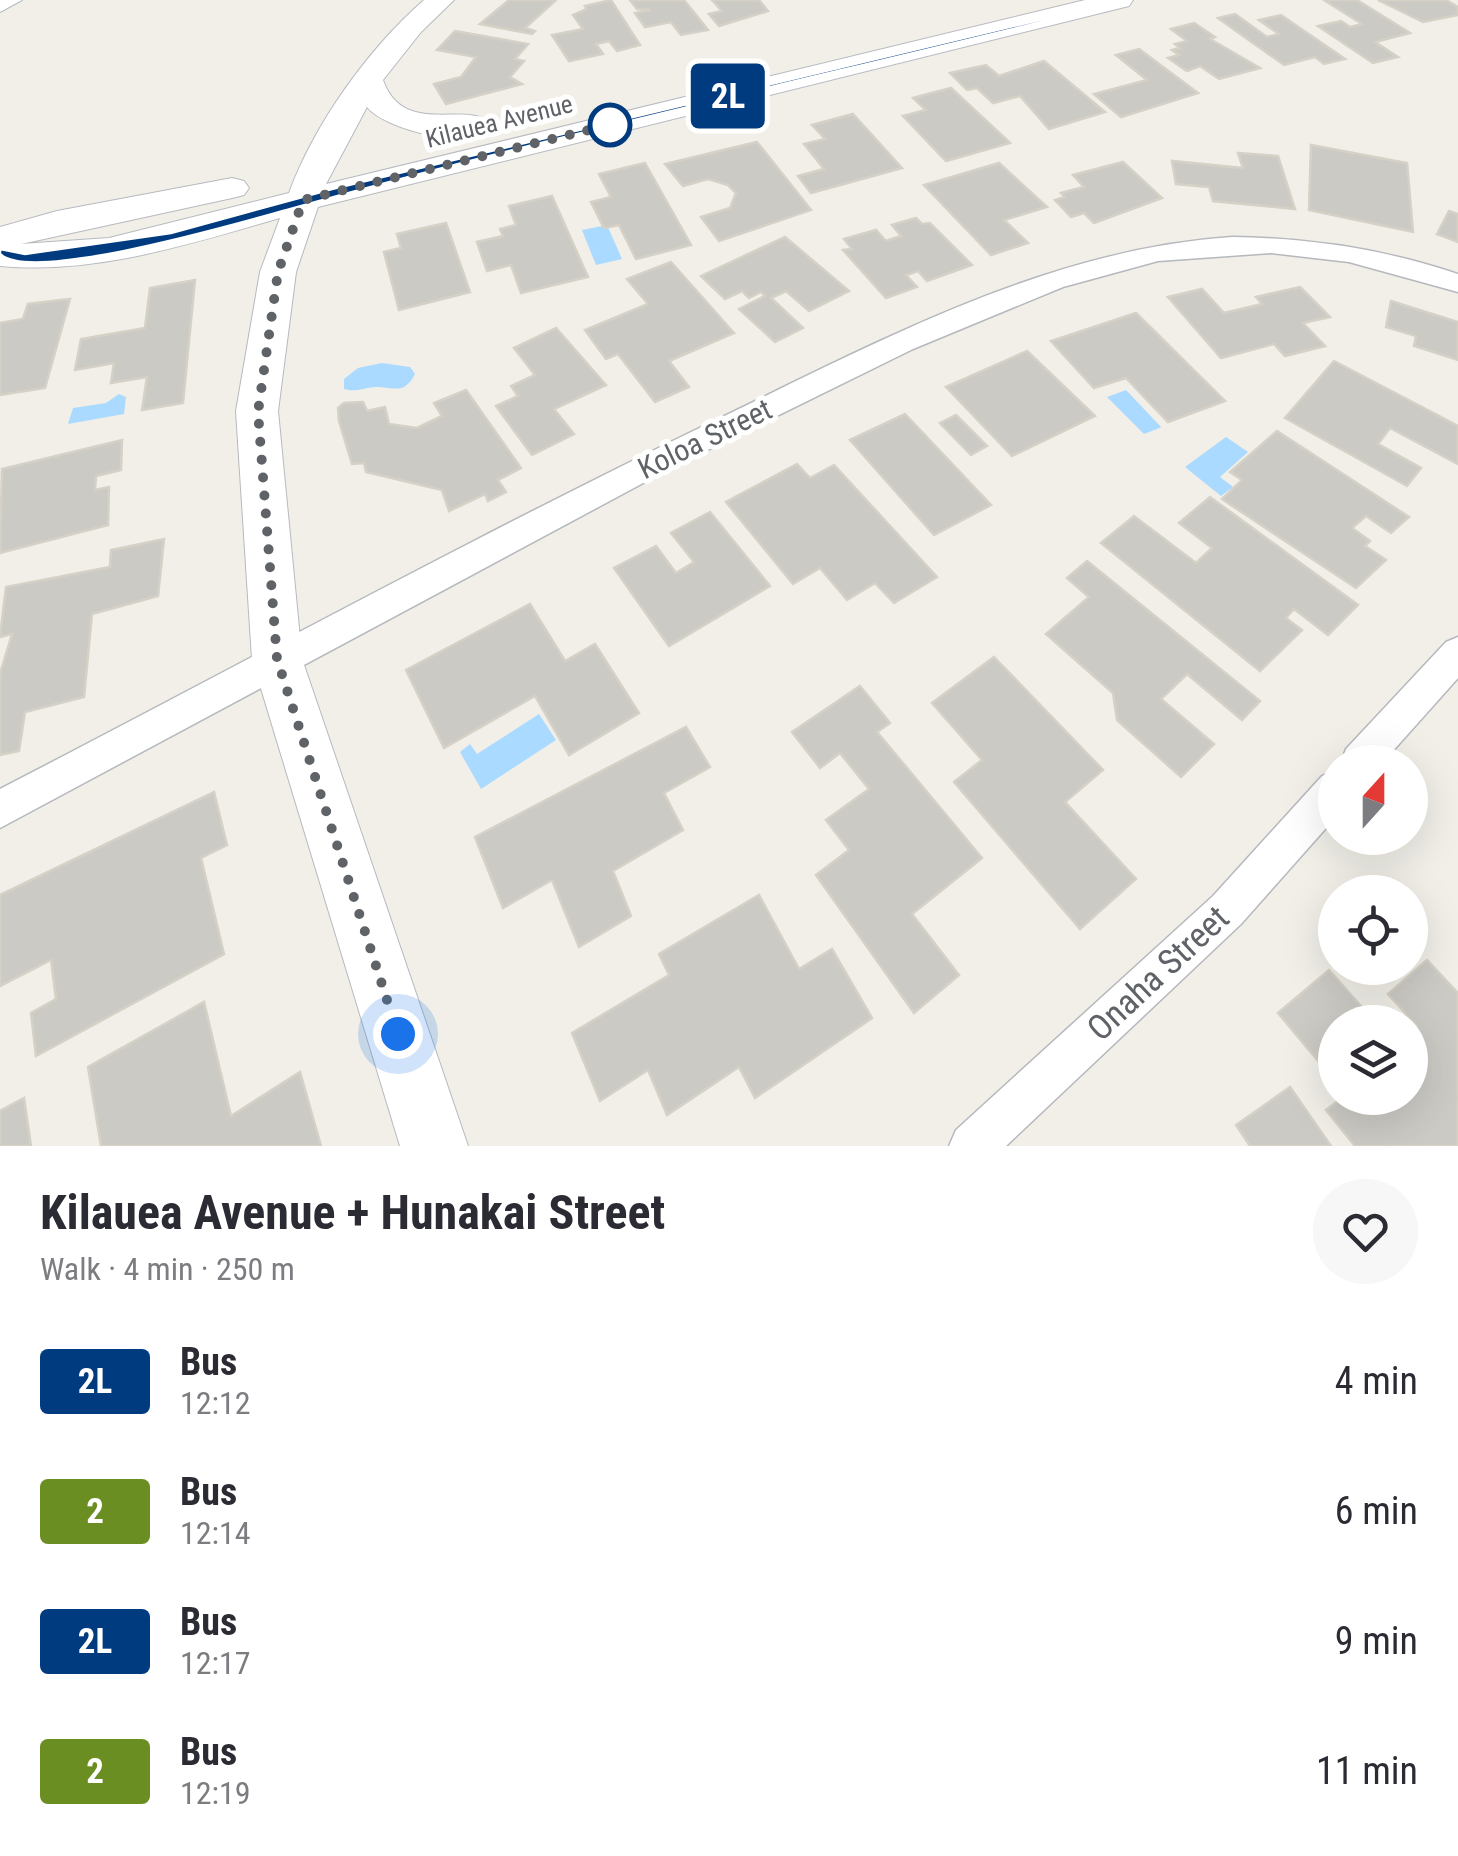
<!DOCTYPE html>
<meta charset="utf-8">
<style>
body{margin:0;font-family:"Roboto Condensed",sans-serif;background:#f7f7f7;color:#2b2b33;height:100vh;display:flex;flex-direction:column;font-size:38px;white-space:nowrap}
*{box-sizing:border-box;margin:0}
p{font-size:32px;color:#7c7c81}
.icon{flex:none;width:55px;height:55px;fill:none;stroke:currentColor;stroke-width:2;stroke-linecap:round;stroke-linejoin:round}
.map{position:relative;height:1146px;overflow:hidden}
.drawer{display:flex;flex-direction:column;background:#fff;flex:1}
.drawer>*{flex:none}
.badge{padding:0 20px;border-radius:8px;font-size:35px;line-height:65px}
.needle{width:65px;rotate:21deg}
.buttons{position:absolute;left:1318px;top:745px;display:grid;gap:20px}
.buttons a{display:grid;place-items:center;width:110px;height:110px;border-radius:50%;background:#fff;box-shadow:0 10px 40px #0002;font-size:50px}
.you{position:absolute;width:50px;height:50px;margin:-25px;border:8px solid #fff;border-radius:50%;background:#1a73e8;box-shadow:0 0 0 15px #1a73e833}
.map>.badge{position:absolute;translate:-50% -50%;box-shadow:0 0 0 5px #fff}
.round{display:grid;place-items:center;flex:none;width:105px;height:105px;border-radius:52px;background:#f7f7f7}
.summary{display:flex;align-items:center;justify-content:space-between;height:170px;padding:0 40px}
h1{font-size:48px;font-weight:700;line-height:75px}
ul{padding:0;list-style:none}
li{display:flex;align-items:center;gap:30px;height:130px;padding:0 40px}
li div{flex:1}
li b{display:block;font-size:38px}
li em{font-style:normal}
li .badge{min-width:110px;font-weight:700;text-align:center}
.map>svg:first-child{display:block}
.water{fill:#aadaff}
.building{fill:#cccac5;stroke:#d6d1c6;stroke-width:2.5}
.lines{fill:none;stroke-linecap:round;stroke-linejoin:round}
.street-casing{stroke:#b5b8bc;stroke-width:3}
.secondary-casing{stroke:#b6babf;stroke-width:2}
.street{fill:#fff;fill-rule:evenodd}
.secondary{fill:#fff;fill-rule:evenodd}
.line{fill:#003b80;stroke:#fff;stroke-width:2.5}
.walk{stroke:#5f6368;stroke-width:10;stroke-dasharray:0 18}
.stop-dot{fill:#fff;stroke:#003b80;stroke-width:5}
.labels{text-anchor:middle;stroke-width:10;stroke-linejoin:round;paint-order:stroke}
.far-street-label{font-size:25px;fill:#5f6368;stroke:#fff}
.street-label{font-size:30px;fill:#5f6368;stroke:#fff}
.near-street-label{font-size:35px;fill:#5f6368;stroke:#fff}
</style>
<div class="map">
<svg width="1458" height="1146" viewBox="0 0 1458 1146">
<rect width="100%" height="100%" fill="#f1efe8"/>
<g class="water">
<polygon points="607,225 622,259 596,265 582,230"/>
<path d="M382 363 410 367 415 374C405 394 395 388 379 387 366 386 359 393 344 389V379L358 368Z"/>
<polygon points="1126,390 1161,427 1162,427 1144,434 1107,397"/>
<polygon points="119,394 126,397 124,414 68,424 73,408 106,403"/>
<polygon points="1226,437 1248,452 1220,477 1233,487 1221,496 1185,467"/>
<polygon points="539,714 556,740 481,789 460,752 470,744 477,754"/>
</g>
<g class="building">
<polygon points="509,0 556,0 525,28 535,31 532,34 480,24"/>
<polygon points="611,0 640,45 617,51 609,41 596,44 603,54 569,61 552,35 583,29 573,15 587,9 585,6"/>
<polygon points="630,0 684,0 708,30 681,35 671,22 645,27 635,13 651,10 637,9"/>
<polygon points="712,0 759,0 768,11 719,26 709,14 722,11"/>
<polygon points="1324,0 1357,0 1410,33 1375,42 1398,57 1373,63 1318,26 1341,21 1350,27 1362,24"/>
<polygon points="1378,0 1446,0 1458,7 1458,15 1423,22"/>
<polygon points="1235,14 1267,37 1279,34 1259,20 1281,15 1345,59 1324,64 1315,57 1284,65 1218,18"/>
<polygon points="1194,23 1215,37 1210,39 1260,68 1219,79 1200,66 1187,71 1168,58 1179,55 1172,50 1180,48 1175,44 1187,41 1171,29"/>
<polygon points="455,31 528,44 515,59 524,61 510,77 522,84 446,104 434,84 461,77 476,57 437,50"/>
<polygon points="1139,49 1198,93 1121,117 1094,94 1147,80 1116,55"/>
<polygon points="1044,61 1105,112 1049,129 1020,96 993,103 977,88 967,90 950,73 986,65 999,76"/>
<polygon points="951,88 1010,143 946,161 903,116 926,110 913,98"/>
<polygon points="853,114 902,168 811,193 798,176 824,169 804,144 825,139 812,125"/>
<polygon points="757,142 811,210 719,241 701,217 730,208 736,193 728,185 708,179 683,186 665,164"/>
<polygon points="1311,145 1407,163 1413,232 1309,210"/>
<polygon points="1238,153 1278,156 1295,209 1213,201 1209,187 1176,184 1172,161 1243,168"/>
<polygon points="1123,162 1162,198 1094,223 1084,213 1071,217 1055,200 1065,197 1061,193 1084,187 1073,175"/>
<polygon points="645,163 691,245 636,259 619,225 604,228 591,202 611,197 599,174"/>
<polygon points="999,163 1047,207 1004,220 1028,243 991,255 924,185"/>
<polygon points="552,196 588,277 521,293 511,265 487,271 477,242 503,236 500,229 516,225 509,206"/>
<polygon points="1449,211 1458,214 1458,242 1437,234"/>
<polygon points="916,218 922,224 930,223 972,265 927,281 918,271 906,275 917,287 886,298 843,250 852,249 844,239 876,230 886,241 901,236 892,225"/>
<polygon points="446,223 470,292 399,310 384,252 401,248 397,234"/>
<polygon points="785,237 849,291 809,311 786,291 771,298 803,328 775,342 739,309 765,296 761,292 749,298 742,291 725,299 701,276"/>
<polygon points="671,262 734,333 669,361 689,387 655,402 618,354 606,359 585,330 648,304 627,279"/>
<polygon points="195,280 183,403 142,410 147,377 111,383 114,363 75,370 81,339 145,328 150,288"/>
<polygon points="1300,287 1330,317 1303,323 1325,346 1285,356 1274,344 1221,358 1168,297 1202,289 1224,313 1262,304 1256,297"/>
<polygon points="70,299 45,388 0,395 0,323 23,319 28,304"/>
<polygon points="1391,301 1458,322 1458,360 1414,346 1416,336 1386,327"/>
<polygon points="1136,313 1225,401 1168,422 1126,378 1094,388 1051,341"/>
<polygon points="556,328 606,385 554,409 574,434 532,455 496,406 518,396 511,386 535,375 514,348"/>
<polygon points="1027,351 1095,416 1012,456 946,387"/>
<polygon points="1334,361 1458,426 1458,464 1390,428 1378,444 1421,468 1407,486 1285,418"/>
<polygon points="466,390 521,468 498,480 506,492 488,501 485,494 449,511 442,490 366,472 364,463 352,464 339,421 338,408 344,403 363,402 367,411 385,407 389,424 417,428 442,416 434,403"/>
<polygon points="905,414 991,505 934,535 850,440"/>
<polygon points="956,415 987,446 971,455 940,423"/>
<polygon points="1277,431 1409,517 1391,533 1366,516 1352,528 1370,541 1365,546 1386,560 1356,588 1222,499 1242,480 1230,472"/>
<polygon points="122,440 121,470 96,476 95,490 109,487 108,525 0,553 2,469"/>
<polygon points="797,464 810,478 834,465 937,577 894,603 875,583 847,600 820,568 793,584 726,502"/>
<polygon points="1210,497 1358,605 1328,635 1294,609 1286,618 1302,630 1260,671 1101,543 1134,516 1196,563 1212,548 1179,523"/>
<polygon points="710,512 770,586 669,646 614,568 656,546 676,573 694,562 671,533"/>
<polygon points="164,539 158,596 92,614 84,697 25,712 19,751 0,755 0,674 12,634 0,637 6,587 110,567 111,550"/>
<polygon points="1087,561 1260,701 1242,720 1187,674 1161,699 1214,744 1181,777 1117,720 1113,693 1046,634 1089,597 1067,578"/>
<polygon points="530,604 565,661 595,644 639,713 569,755 535,696 444,748 406,670"/>
<polygon points="994,657 1103,770 1065,802 1136,879 1080,929 954,782 982,760 932,703"/>
<polygon points="860,686 890,723 877,732 982,858 912,914 959,975 914,1013 816,875 849,850 826,820 869,789 840,753 820,768 792,732"/>
<polygon points="686,727 710,767 664,793 683,830 613,871 631,916 579,947 552,880 503,908 475,837"/>
<polygon points="214,792 227,845 201,858 224,954 36,1056 31,1013 56,999 51,960 0,986 0,895"/>
<polygon points="759,895 799,969 832,949 872,1018 755,1098 739,1067 667,1115 648,1070 600,1101 572,1033 669,975 659,954"/>
<polygon points="1427,960 1458,993 1458,1146 1355,1146 1326,1110 1342,1098 1410,1098 1410,1032 1417,1026 1388,994"/>
<polygon points="1329,970 1375,1022 1335,1022 1335,1081 1278,1013"/>
<polygon points="204,1002 231,1116 300,1072 321,1146 101,1146 88,1067"/>
<polygon points="1290,1087 1331,1146 1250,1146 1236,1125"/>
<polygon points="24,1098 31,1146 0,1146 0,1111"/>
</g>
<g class="lines">
<defs>
<g id="street">
<path d="M1232 237C1310 238 1384 249 1458 274V292L1349 262 1271 253 1158 261 1063 287 913 349 673 467 0 828V789C238 666 473 537 714 421 878 342 1048 249 1232 237Z"/>
<polygon points="1458,637 1458,678 1383,762 1341,762 1346,749 1446,642"/>
<polygon points="1335,770 1335,818 1241,924 1006,1146 949,1146 956,1130 1213,896 1322,776"/>
</g>
<g id="secondary">
<polygon points="0,0 22,0 0,12"/>
<path d="M424 0H454L421 32 383 80C404 140 472 97 492 126 474 152 385 130 367 107L326 184 1085 0H1133L1129 6 318 207 296 272 278 411 302 659 468 1146H400L252 659 236 411 260 272 280 218C189 244 95 275 0 266V227L57 211 232 178 244 181 249 188 244 195 232 198 21 244 109 238 289 193C315 123 368 49 424 0Z"/>
</g>
</defs>
<use href="#street" class="street-casing"/>
<use href="#secondary" class="secondary-casing"/>
<use href="#street" class="street"/>
<use href="#secondary" class="secondary"/>
</g>
<path class="line" d="M1119 3C842 72 562 133 287 210 236 224 31 284 0 254V249L25 254 171 233 332 189 1123 0Z"/>
<g class="lines">
<polyline class="walk" points="398,1034 277,659 258,412 278,272 303,200 626,121 610,125"/>
</g>
<circle class="stop-dot" cx="610" cy="125" r="20"/>
<g class="labels">
<g class="far-street-label">
<text transform="translate(499 121) rotate(-14)" y="9">Kilauea Avenue</text>
</g>
<g class="street-label">
<text transform="translate(705 439) rotate(-26)" y="10">Koloa Street</text>
</g>
<g class="near-street-label">
<text transform="translate(1158 973) rotate(-43)" y="12">Onaha Street</text>
</g>
</g>
</svg>
<div class="buttons">
<a><svg class="needle" viewBox="-14 -14 28 28"><path d="M0-13l5 13h-10z" fill="#e53935"/><path d="M0 13l5-13h-10z" fill="#7c7c81"/></svg></a>
<a><svg class="icon" aria-label="locate" viewBox="0 0 24 24"><circle cx="12" cy="12" r="6"/><path d="M12 2v4M12 18v4M2 12h4M18 12h4"/></svg></a>
<a><svg class="icon" aria-label="layers" viewBox="0 0 24 24"><path d="M12 4l9 5-9 5-9-5zM3 14l9 5 9-5"/></svg></a>
</div>
<div class="you" style="left:398px;top:1034px"></div>
<b class="badge" style="left:728px;top:96px;background:#003b80;color:#fff">2L</b>
</div>
<section class="drawer">
<div class="summary"><div><h1>Kilauea Avenue + Hunakai Street</h1><p>Walk · 4 min · 250 m</p></div><a class="round"><svg class="icon" aria-label="heart" viewBox="0 0 24 24"><path d="M12 20l-8-8c-3-5 5-10 8-4 3-6 11-1 8 4z"/></svg></a></div>
<ul>
<li><span class="badge" style="background:#003b80;color:#fff">2L</span><div><b>Bus</b><p>12:12</p></div><em>4 min</em></li>
<li><span class="badge" style="background:#6b8e23;color:#fff">2</span><div><b>Bus</b><p>12:14</p></div><em>6 min</em></li>
<li><span class="badge" style="background:#003b80;color:#fff">2L</span><div><b>Bus</b><p>12:17</p></div><em>9 min</em></li>
<li><span class="badge" style="background:#6b8e23;color:#fff">2</span><div><b>Bus</b><p>12:19</p></div><em>11 min</em></li>
</ul>
</section>
